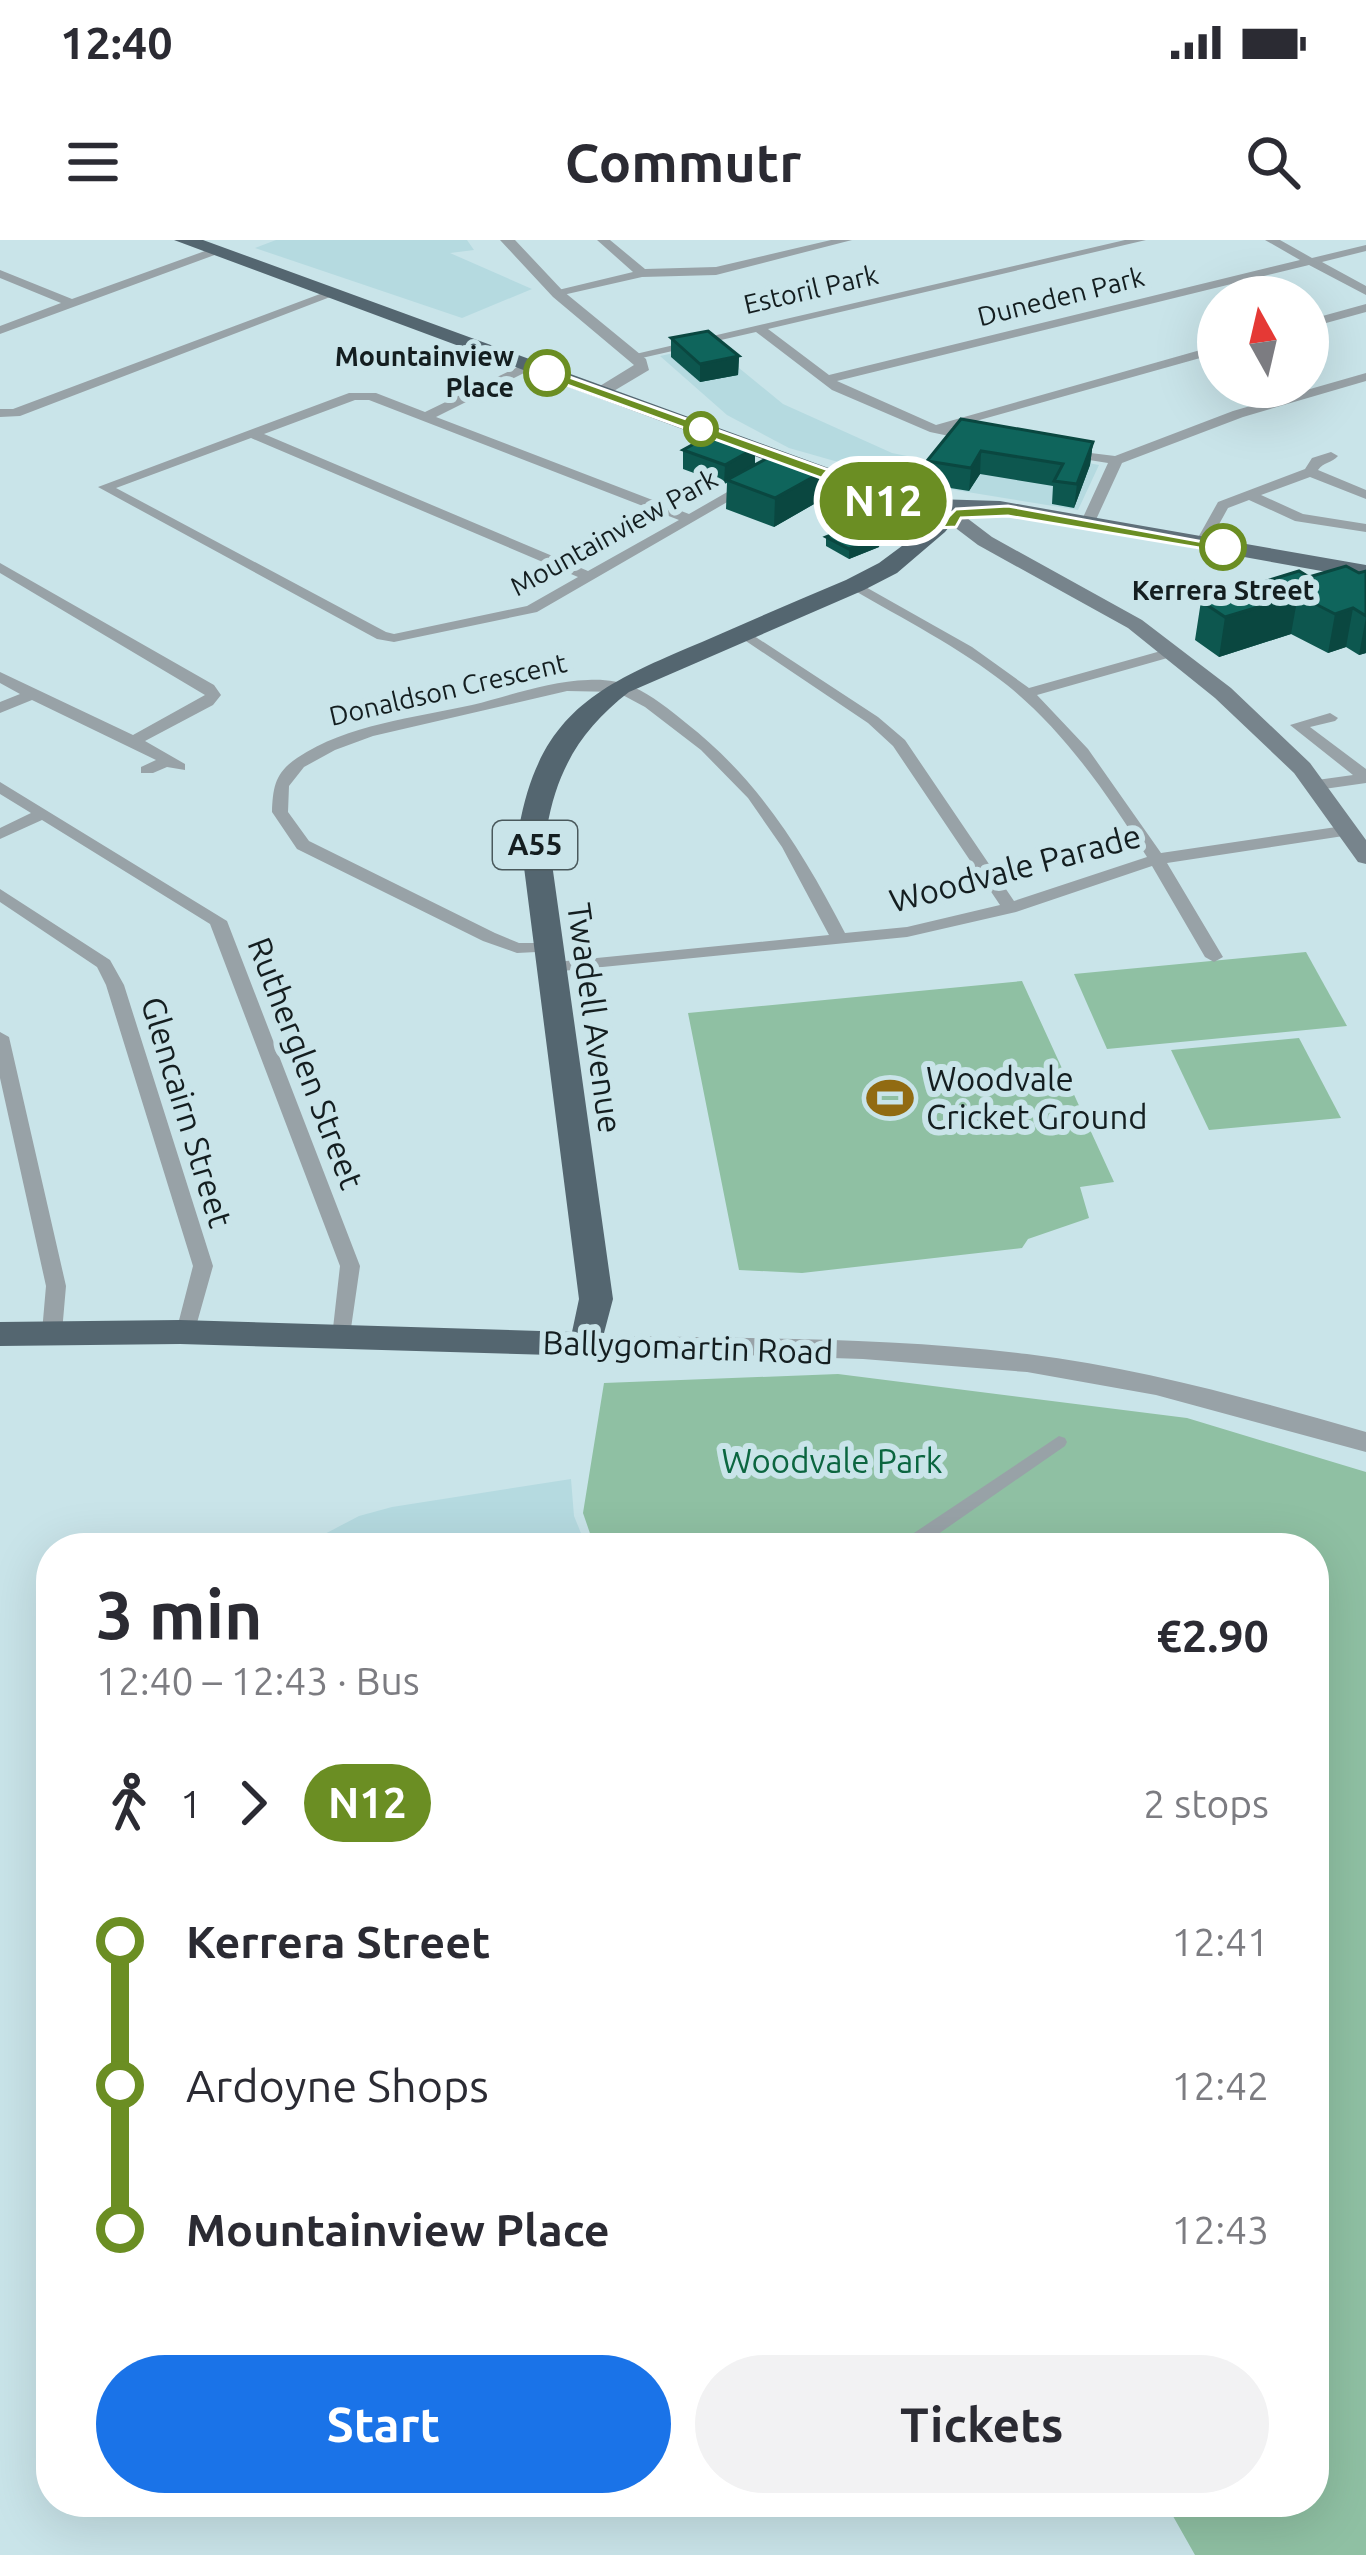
<!DOCTYPE html>
<meta charset="utf-8">
<style>
body{margin:0;font-family:Ubuntu,sans-serif;background:#f2f2f3;color:#2b2b33;height:100vh;display:flex;flex-direction:column;font-size:45px;white-space:nowrap}
*{box-sizing:border-box;margin:0}
p{font-size:39px;color:#7c7c81}
.icon{flex:none;width:66px;height:66px;fill:none;stroke:currentColor;stroke-width:2;stroke-linecap:round;stroke-linejoin:round}
.map{position:relative;flex:1;overflow:hidden}
.side{position:absolute;left:36px;top:1293px;width:1293px;height:984px;display:flex;flex-direction:column;background:#fff;border-radius:48px;box-shadow:0 12px 48px #0002}
.side>*{flex:none}
.badge{padding:0 24px;border-radius:39px;font-size:42px;line-height:78px}
.needle{width:78px;rotate:352deg}
.tools{position:absolute;left:1197px;top:36px;display:grid;gap:24px}
.tools a{display:grid;place-items:center;width:132px;height:132px;border-radius:50%;background:#fff;box-shadow:0 12px 48px #0002;font-size:60px}
.map>.badge{position:absolute;translate:-50% -50%;box-shadow:0 0 0 6px #fff}
.legs{display:flex;align-items:center;gap:18px;height:132px;padding:0 60px;font-size:39px}
.legs p{margin-inline-start:auto}
.head{display:flex;align-items:center;justify-content:space-between;height:204px;padding:0 60px}
h1{font-size:66px;font-weight:700;line-height:90px}
.action{display:flex;gap:24px;margin-top:auto;padding:24px 60px}
.action a{flex:1;height:138px;border-radius:72px;background:#1a73e8;color:#fff;font-size:48px;font-weight:700;line-height:138px;text-align:center}
.action a+a{background:#f2f2f3;color:#2b2b33}
ul{padding:0 60px;list-style:none}
li{display:flex;align-items:center;gap:42px;height:144px;font-size:45px}
li i{display:grid;place-items:center;width:18px;height:100%;margin:0 15px;background:currentColor}
li i::after{content:'';width:30px;height:30px;margin:-15px;border:9px solid;border-radius:50%;background:#fff}
li p{margin-inline-start:auto}
li:first-child i{background:linear-gradient(#0000 50%,currentColor 0)}
li:last-child i{background:linear-gradient(currentColor 50%,#0000 0)}
.status{display:flex;justify-content:space-between;align-items:center;height:84px;padding:0 60px;background:#fff;direction:ltr}
.status svg{height:33px;fill:currentColor}
header{display:flex;justify-content:space-between;align-items:center;height:156px;padding:0 60px;background:#fff;font-size:54px;font-weight:700}
.map>svg:first-child{display:block}
.built{fill:#b5dae0}
.green{fill:#8fc0a3}
.lines{fill:none;stroke-linecap:round;stroke-linejoin:round}
.pedestrian{fill:#98a2a7;fill-rule:evenodd}
.minor{fill:#98a2a7;fill-rule:evenodd}
.tertiary{fill:#98a2a7;fill-rule:evenodd}
.secondary{fill:#77848c;fill-rule:evenodd}
.primary{fill:#5f6f79;fill-rule:evenodd}
.trunk{fill:#546670;fill-rule:evenodd}
.wall{fill:#0d574f}
.shaded-wall{fill:#0a4740}
.building{fill:#0f655c;stroke:#0a4740;stroke-width:3}
.line-1{fill:#6b8e23;stroke:#fff;stroke-width:3}
.stop-1-dot{fill:#fff;stroke:#6b8e23;stroke-width:6}
.labels{text-anchor:middle;stroke-width:12;stroke-linejoin:round;paint-order:stroke}
.far-street-label{font-size:27px;fill:#141e20;stroke:#c9e4e9}
.far-stop-label{font-size:27px;font-weight:bold;fill:#141e20;stroke:#c9e4e9;text-anchor:end}
.shield{fill:#c9e4e9;stroke:#4a595c;stroke-width:3}
.shield-label{font-size:30px;font-weight:bold;fill:#141e20}
.street-label{font-size:33px;fill:#141e20;stroke:#c9e4e9}
.poi-label{font-size:33px;fill:#141e20;stroke:#c9e4e9;text-anchor:start}
.park-label{font-size:33px;fill:#0b6640;stroke:#c9e4e9}
</style>
<div class="status"><b>12:40</b><svg viewBox="0 0 49 12"><path d="M0 12V9h3v3zM5 12V6h3v6zM10 12V3h3v9zM15 12V0h3v12zM26 1h20v11H26zM47 4h2v5h-2z"/></svg></div>
<header><svg class="icon" aria-label="menu" viewBox="0 0 24 24"><path d="M4 6h16M4 12h16M4 18h16"/></svg>Commutr<svg class="icon" aria-label="search" viewBox="0 0 24 24"><circle cx="10" cy="10" r="6"/><path d="M15 15l6 6"/></svg></header>
<div class="map">
<svg width="1366" height="2315" viewBox="0 0 1366 2315">
<rect width="100%" height="100%" fill="#c9e4e9"/>
<g class="built">
<polygon points="276,0 467,0 474,10 450,13 532,49 462,78 255,8"/>
<polygon points="711,105 783,164 892,213 942,223 958,199 1099,225 1078,270 912,243 789,208 727,175 660,116"/>
<polygon points="571,1239 574,1276 587,1308 298,1308 359,1276 392,1267"/>
</g>
<g class="green">
<polygon points="1306,712 1347,786 1107,809 1074,734"/>
<polygon points="1022,741 1114,942 1080,947 1089,978 1028,999 1022,1008 802,1033 739,1030 688,773"/>
<polygon points="1299,798 1341,878 1209,890 1171,810"/>
<polygon points="838,1134 1187,1178 1366,1232 1366,2315 1195,2315 1165,2262 1314,2262 1314,1308 595,1308 583,1273 604,1143"/>
</g>
<g class="lines">
<polygon class="pedestrian" points="1059,1196 1065,1198 1067,1202 1065,1206 918,1308 896,1308 899,1303"/>
<g class="minor">
<polygon points="597,0 610,0 645,29 716,27 831,0 852,0 716,35 642,37 554,57 554,51 633,32"/>
<polygon points="1125,0 1146,0 768,89 829,135 1300,20 1265,0 1280,0 1312,18 1366,5 1366,11 1322,22 1366,46 1366,55 1309,25 837,141 936,185 1218,105 1218,113 951,188 978,194 980,197 973,201 930,192 832,150 756,92 633,120 627,116"/>
<polygon points="216,7 222,11 220,13 0,94 0,86 61,63 0,38 0,30 72,59"/>
<polygon points="328,51 338,54 20,176 0,177 0,169 13,169"/>
<polygon points="1366,64 1366,72 1308,88 1308,80"/>
<path d="M528 122 534 126 532 129 436 177 689 274 743 243 755 246 537 372 394 402 377 399 98 247 349 153H376L425 172ZM355 160H369L679 280 588 331 264 194ZM251 198 578 337 527 366 394 394 386 392 116 248Z"/>
<polygon points="1366,133 1366,141 1243,177 1122,223 1094,284 1087,288 1080,284 1108,223 1058,215 1058,209 1115,216 1233,171"/>
<path d="M1331 212 1338 216C1332 223 1323 222 1318 230L1366 250V259L1310 237 1261 255 1303 274 1366 284V292L1295 281 1249 260 1228 268 1207 306 1195 303 1218 262 1305 229 1312 218Z"/>
<polygon points="0,323 214,445 221,455 213,465 145,501 185,524 185,530 167,527 153,533 141,533 141,527 156,520 32,460 0,473 0,462 20,454 0,443 0,432 133,495 205,455 0,333"/>
<path d="M855 341 972 407 1029 448 1168 409H1178V415L1037 455 1088 509 1161 613 1350 585 1358 590 1350 595 1167 623 1223 717 1214 722 1205 717 1152 626 1016 672 907 697 552 732 546 731V723L829 695 782 607 748 558 701 510 645 467 617 452 567 451 373 496 335 510 304 527 289 546 288 572 309 601 495 693 519 703H556V711L517 713 483 701 297 609 272 572C273 547 275 533 297 518 348 484 414 478 472 465 510 456 548 441 588 440 603 439 619 441 633 447 652 455 670 470 686 483 759 540 803 612 845 693L907 687 1000 665 893 506 868 483 737 395V389L742 388 878 477 905 500 1014 661 1147 617C1108 555 1065 492 1007 445 959 407 903 379 850 348L848 345Z"/>
<polygon points="1330,473 1338,478 1335,481 1310,487 1366,529 1366,543 1317,550 1309,545 1317,540 1353,535 1290,485"/>
<polygon points="0,542 227,681 360,1026 349,1102 342,1104 332,1097 340,1026 210,684 42,580 0,599 0,588 31,573 0,554"/>
<polygon points="0,649 110,720 124,745 213,1026 193,1097 179,1097 176,1092 193,1026 106,745 97,727 0,662"/>
<polygon points="0,792 9,797 66,1046 62,1092 52,1099 42,1092 46,1046 0,838"/>
</g>
<g class="tertiary">
<polygon points="500,0 515,0 563,51 646,119 649,130 607,155 595,155 595,149 634,125 553,57"/>
<path d="M587 1095C734 1099 881 1096 1027 1114 1142 1128 1254 1160 1366 1192V1212L1156 1155 1027 1132 863 1119 578 1110 574 1104 578 1098Z"/>
</g>
<polygon class="secondary" points="949,275 963,275 992,297 1142,380 1231,448 1310,523 1366,600 1366,624 1358,622 1294,533 1215,458 1128,388 978,305 949,283"/>
<polygon class="primary" points="934,259 1000,261 1366,325 1366,339 1000,273 926,270 923,265"/>
<g class="trunk">
<polygon points="174,0 203,0 867,242 942,260 946,265 934,272 851,252"/>
<path d="M937 280 949 287 945 292 897 333 864 350 629 452C582 488 557 529 547 588L613 1059 599 1112 587 1116 180 1104 0 1106V1082L180 1080 572 1092 579 1059 519 588C540 470 602 444 702 402 750 381 798 360 846 340L879 323Z"/>
</g>
</g>
<g class="wall">
<polygon points="671,98 739,116 738,135 700,142 671,117"/>
<polygon points="961,179 1093,202 1090,225 1074,268 1052,264 1053,246 980,234 969,251 925,244 927,221"/>
<polygon points="683,210 755,225 821,260 774,287 726,269 727,243 724,244 683,229"/>
<polygon points="826,297 880,297 879,307 849,319 826,306"/>
<polygon points="1366,331 1366,413 1359,415 1346,407 1328,413 1291,394 1219,417 1195,400 1201,361 1309,337"/>
</g>
<g class="shaded-wall">
<polygon points="739,116 738,135 700,142 700,124"/>
<polygon points="1093,202 1090,225 1074,268 1077,244"/>
<polygon points="755,208 755,227 727,240 724,244 725,225"/>
<polygon points="981,211 980,234 969,251 971,228"/>
<polygon points="822,232 821,260 774,287 775,258"/>
<polygon points="880,297 879,307 849,319 849,309"/>
<polygon points="1298,355 1291,394 1219,417 1225,377"/>
<polygon points="1353,368 1346,407 1328,413 1335,374"/>
<polygon points="1366,377 1366,413 1359,415"/>
</g>
<g class="building">
<polygon points="708,91 739,116 700,124 671,98"/>
<polygon points="961,179 1093,202 1077,244 1054,241 1063,224 981,211 971,228 927,221"/>
<polygon points="714,193 755,208 725,225 683,210"/>
<polygon points="775,214 822,232 775,258 727,240"/>
<polygon points="856,285 880,297 849,309 826,297"/>
<polygon points="1346,326 1359,333 1366,331 1366,376 1353,368 1335,374 1298,355 1225,377 1201,361 1299,331 1309,337"/>
</g>
<polygon class="line-1" points="547,129 865,243 924,281 945,280 956,269 1008,266 1231,307 1223,312 1008,276 961,278 956,287 916,289 854,250 542,136"/>
<defs>
<symbol id="stadium-bare" viewBox="-9 -9 18 18"><path d="M0-5a6.5 5 0 1 0 0 10a6.5 5 0 1 0 0-10ZM-3.5-1.8h7v3.6h-7Z" fill="#916b12" stroke="#c9e4e9" stroke-width="2.5" paint-order="stroke"/></symbol>
</defs>
<g fill-rule="evenodd">
<use href="#stadium-bare" x="857" y="825" width="66" height="66"/>
</g>
<g class="stop-1-dot">
<circle cx="547" cy="133" r="21"/>
<circle cx="701" cy="189" r="15"/>
<circle cx="1223" cy="307" r="21"/>
</g>
<g class="labels">
<g class="far-street-label">
<text transform="translate(811 50) rotate(-13)" y="9">Estoril Park</text>
<text transform="translate(1061 57) rotate(-14)" y="9">Duneden Park</text>
<text transform="translate(614 293) rotate(-29)" y="9">Mountainview Park</text>
<text transform="translate(448 450) rotate(-13)" y="9">Donaldson Crescent</text>
</g>
<g class="far-stop-label">
<text x="514" y="126">Mountainview<tspan x="514" dy="31">Place</tspan></text>
<text x="1223" y="360" text-anchor="middle">Kerrera Street</text>
</g>
<rect class="shield" x="493" y="581" width="84" height="48" rx="9"/>
<g class="shield-label">
<text x="535" y="615">A55</text>
</g>
<g class="street-label">
<text transform="translate(1015 628) rotate(-15)" y="12">Woodvale Parade</text>
<text transform="translate(595 778) rotate(82)" y="12">Twadell Avenue</text>
<text transform="translate(306 823) rotate(69)" y="12">Rutherglen Street</text>
<text transform="translate(187 872) rotate(73)" y="12">Glencairn Street</text>
<text transform="translate(688 1107) rotate(2)" y="12">Ballygomartin Road</text>
</g>
<g class="poi-label">
<text x="926" y="851">Woodvale<tspan x="926" dy="38">Cricket Ground</tspan></text>
</g>
<g class="park-label">
<text x="832" y="1233">Woodvale Park</text>
</g>
</g>
</svg>
<div class="tools">
<a><svg class="needle" viewBox="-14 -14 28 28"><path d="M0-13l5 13h-10z" fill="#e53935"/><path d="M0 13l5-13h-10z" fill="#7c7c81"/></svg></a>
</div>
<b class="badge" style="left:883px;top:261px;background:#6b8e23;color:#fff">N12</b>
<section class="side">
<div class="head"><div><h1>3 min</h1><p>12:40 – 12:43 · Bus</p></div><b>€2.90</b></div>
<div class="legs"><svg class="icon" aria-label="walk" viewBox="0 0 24 24"><circle cx="13" cy="4" r="2"/><path d="M13 8l-2 6 4 7M11 14l-3 7M7 12l3-4h3l4 4"/></svg>1<svg class="icon" aria-label="forward" viewBox="0 0 24 24"><path d="M9 5l7 7-7 7"/></svg><b class="badge" style="background:#6b8e23;color:#fff">N12</b><p>2 stops</p></div>
<ul>
<li><i style="color:#6b8e23"></i><b>Kerrera Street</b><p>12:41</p></li>
<li><i style="color:#6b8e23"></i><span>Ardoyne Shops</span><p>12:42</p></li>
<li><i style="color:#6b8e23"></i><b>Mountainview Place</b><p>12:43</p></li>
</ul>
<div class="action"><a>Start</a><a>Tickets</a></div>
</section>
</div>
